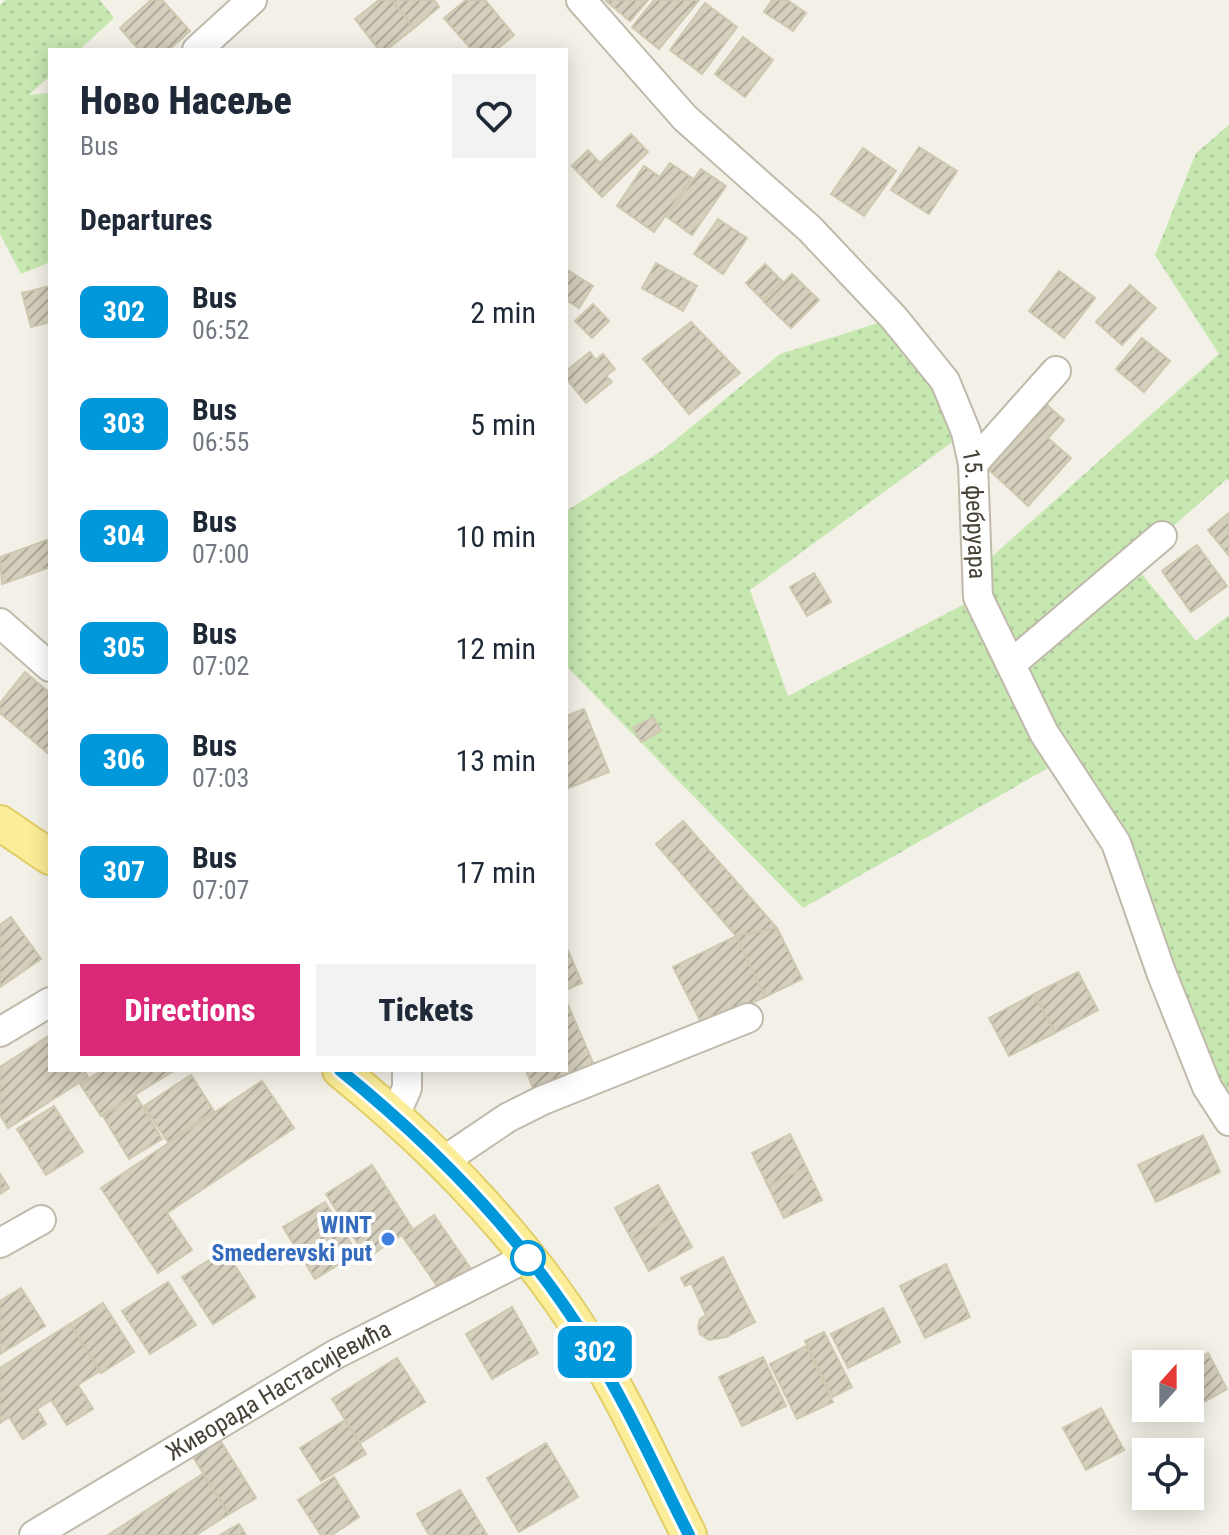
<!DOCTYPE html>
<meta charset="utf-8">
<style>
body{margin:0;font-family:"Roboto Condensed",sans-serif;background:#f2f2f3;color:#1f2937;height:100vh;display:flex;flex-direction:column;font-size:30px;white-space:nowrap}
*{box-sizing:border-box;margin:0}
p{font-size:26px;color:#747a83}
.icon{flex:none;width:44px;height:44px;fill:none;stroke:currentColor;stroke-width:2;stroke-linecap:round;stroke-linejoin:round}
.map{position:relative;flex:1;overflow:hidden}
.panel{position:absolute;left:48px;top:48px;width:520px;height:1024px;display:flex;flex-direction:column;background:#fff;border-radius:0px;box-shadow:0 4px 20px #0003}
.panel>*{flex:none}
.badge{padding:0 16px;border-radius:12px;font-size:28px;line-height:52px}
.needle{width:52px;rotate:21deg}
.tools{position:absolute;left:1132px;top:1350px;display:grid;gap:16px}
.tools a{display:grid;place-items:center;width:72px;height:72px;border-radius:0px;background:#fff;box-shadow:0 4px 20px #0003;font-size:40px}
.map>.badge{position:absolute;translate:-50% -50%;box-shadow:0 0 0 4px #fff}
h2{padding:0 32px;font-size:30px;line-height:72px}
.round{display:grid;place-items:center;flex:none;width:84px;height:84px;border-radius:0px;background:#f2f2f3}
.headline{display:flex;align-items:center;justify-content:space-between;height:136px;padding:0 32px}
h1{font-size:38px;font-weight:800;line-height:60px}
.primary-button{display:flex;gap:16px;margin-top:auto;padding:16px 32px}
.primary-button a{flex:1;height:92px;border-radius:0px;background:#db2777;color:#fff;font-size:32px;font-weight:800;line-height:92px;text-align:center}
.primary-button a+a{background:#f2f2f3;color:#1f2937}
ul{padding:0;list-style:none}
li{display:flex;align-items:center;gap:24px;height:112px;padding:0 32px}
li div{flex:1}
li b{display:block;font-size:30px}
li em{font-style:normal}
li .badge{min-width:88px;font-weight:700;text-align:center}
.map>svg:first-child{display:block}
.grass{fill:url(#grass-dots)}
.building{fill:url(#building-hatch);stroke:#cfc8b0;stroke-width:2}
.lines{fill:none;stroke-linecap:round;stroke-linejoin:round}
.minor-casing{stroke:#bfbaaa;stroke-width:32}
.major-casing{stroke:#e1ce67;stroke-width:38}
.minor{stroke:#fff;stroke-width:28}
.major{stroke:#fcee98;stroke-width:34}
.line-casing{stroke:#fff;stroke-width:18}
.line{stroke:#0098da;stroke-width:12}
.shop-dot{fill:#3f7fe0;stroke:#fff;stroke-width:3}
.stop-dot{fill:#fff;stroke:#0098da;stroke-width:4}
.labels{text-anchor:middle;stroke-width:8;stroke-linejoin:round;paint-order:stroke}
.street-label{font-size:24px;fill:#464236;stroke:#fff}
.shop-label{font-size:24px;font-weight:bold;fill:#366cbe;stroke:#fff;text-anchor:end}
</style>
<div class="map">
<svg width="1229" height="1535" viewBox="0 0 1229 1535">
<defs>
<pattern id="grass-dots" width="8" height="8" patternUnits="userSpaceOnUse" patternTransform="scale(2)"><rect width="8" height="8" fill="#c7e7b1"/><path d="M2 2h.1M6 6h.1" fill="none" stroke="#acc799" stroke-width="1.8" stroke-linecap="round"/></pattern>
<pattern id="building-hatch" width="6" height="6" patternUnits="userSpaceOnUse" patternTransform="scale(2)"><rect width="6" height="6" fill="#d5cfbd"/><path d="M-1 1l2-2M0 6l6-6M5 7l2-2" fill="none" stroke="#afaa9a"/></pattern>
</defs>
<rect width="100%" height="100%" fill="#f3f1e7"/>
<g class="grass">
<polygon points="6,0 100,0 114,18 79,50 50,50 50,76 29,95 50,93 50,262 21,274 0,234 0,5"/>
<polygon points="1229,125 1229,481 1227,479 1132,562 1196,641 1229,615 1229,1121 1062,760 803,908 566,666 566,511 663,450 780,354 894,318 966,432 750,590 788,696 978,597 978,569 1219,354 1155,255 1196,153"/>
</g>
<g class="building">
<polygon points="151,0 162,0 190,31 169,50 139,50 120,28"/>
<polygon points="379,0 392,0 414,28 386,50 379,50 355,19"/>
<polygon points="392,0 434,0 439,7 414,28"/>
<polygon points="466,0 485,0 514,35 496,50 472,50 444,18"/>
<polygon points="605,0 648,0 630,21"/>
<polygon points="654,0 699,0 659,49 632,27"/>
<polygon points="772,0 787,0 806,13 793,31 764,12"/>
<polygon points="705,3 737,27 702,74 670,50"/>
<polygon points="743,37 773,60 745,97 715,74"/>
<polygon points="631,134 648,152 602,197 572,166 588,150 600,163"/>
<polygon points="919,147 957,171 929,214 891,190"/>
<polygon points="863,148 896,171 864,216 831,194"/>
<polygon points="670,163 692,178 654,232 617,206 644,166 660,177"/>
<polygon points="701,169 726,186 692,235 667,217"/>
<polygon points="718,219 747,238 723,274 694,254"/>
<polygon points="656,263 697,286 683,311 642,288"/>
<polygon points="765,264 782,281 763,300 746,283"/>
<polygon points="566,269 593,286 579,308 566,300"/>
<polygon points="1059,271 1095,298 1064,338 1029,311"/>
<polygon points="792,274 819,300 791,328 764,302"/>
<polygon points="1130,285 1156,308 1122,345 1096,322"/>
<polygon points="50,286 50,322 31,327 22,293"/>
<polygon points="593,304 609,321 592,338 575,321"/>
<polygon points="691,322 740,373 689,414 643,359"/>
<polygon points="1142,338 1170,361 1144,392 1116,369"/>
<polygon points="590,352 596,360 603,354 615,369 606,376 612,382 586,403 566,378 566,371"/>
<polygon points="1046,404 1064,420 1048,438 1071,458 1028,506 987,468"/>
<polygon points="1229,513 1229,556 1208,530"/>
<polygon points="47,540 50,548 50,567 2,584 0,557"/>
<polygon points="1197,545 1227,586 1191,612 1162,571"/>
<polygon points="814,573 831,602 807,616 790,587"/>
<polygon points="25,672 50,693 50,755 0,713 0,703"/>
<polygon points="584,709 609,772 566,789 566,716"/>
<polygon points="653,717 661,731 641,742 633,728"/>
<polygon points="683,821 777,928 736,936 656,844"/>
<polygon points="11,917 41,959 0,987 0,925"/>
<polygon points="777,928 802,979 765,997 736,936"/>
<polygon points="736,936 765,997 703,1026 673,967"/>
<polygon points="566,946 582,983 566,990"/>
<polygon points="1078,972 1098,1010 1055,1033 1034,994"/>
<polygon points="1034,994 1055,1033 1009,1056 989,1018"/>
<polygon points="568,1005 594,1065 534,1091 526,1070 566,1070 566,1006"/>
<polygon points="50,1035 50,1070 84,1070 88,1077 8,1128 0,1115 0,1067"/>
<polygon points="103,1070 175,1070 101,1116 80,1084"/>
<polygon points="191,1075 214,1111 168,1142 144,1106"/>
<polygon points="262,1081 294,1128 167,1213 192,1250 158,1273 101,1188"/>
<polygon points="136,1096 162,1139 129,1159 103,1116"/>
<polygon points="54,1106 83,1152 46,1175 17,1129"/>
<polygon points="790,1134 806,1167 768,1186 752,1153"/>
<polygon points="1203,1135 1220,1172 1156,1202 1138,1165"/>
<polygon points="372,1165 412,1228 367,1258 326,1194"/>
<polygon points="806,1167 822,1200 784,1218 768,1186"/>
<polygon points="0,1174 9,1188 0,1194"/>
<polygon points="658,1185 675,1216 632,1240 615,1208"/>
<polygon points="325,1202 357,1253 315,1279 283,1227"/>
<polygon points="434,1215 471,1269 440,1290 403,1237"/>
<polygon points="675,1216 692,1247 649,1271 632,1240"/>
<polygon points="225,1250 255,1297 213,1324 182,1277"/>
<polygon points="723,1257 755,1322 726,1337 709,1340 700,1334 698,1327 700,1319 706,1315 691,1283 685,1286 681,1278"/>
<polygon points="946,1264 970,1317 925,1338 900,1286"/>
<polygon points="168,1282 196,1325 150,1354 122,1311"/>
<polygon points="21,1288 45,1326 0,1354 0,1301"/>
<polygon points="103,1303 134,1352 101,1373 70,1324"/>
<polygon points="512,1307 538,1353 492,1379 466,1334"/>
<polygon points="883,1308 900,1342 848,1368 831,1334"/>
<polygon points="70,1324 100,1371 78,1385 93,1409 67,1425 51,1400 37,1409 46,1424 23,1439 9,1417 0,1423 0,1368"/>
<polygon points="824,1332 852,1387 833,1397 805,1341"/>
<polygon points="806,1346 833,1402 797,1419 770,1364"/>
<polygon points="1208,1353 1227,1389 1191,1409 1190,1364 1187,1364"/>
<polygon points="763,1357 786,1406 742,1426 719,1377"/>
<polygon points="397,1358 425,1402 360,1443 332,1399"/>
<polygon points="1101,1408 1124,1450 1086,1470 1063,1428"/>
<polygon points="345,1420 366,1454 321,1481 300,1448"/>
<polygon points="220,1440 256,1498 229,1514 193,1457"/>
<polygon points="546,1443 578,1497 519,1532 487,1478"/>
<polygon points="203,1474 229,1514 196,1535 108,1535"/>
<polygon points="334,1477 359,1517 332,1535 321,1535 298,1500"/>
<polygon points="460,1490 487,1535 429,1535 417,1514"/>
<polygon points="239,1524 246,1535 220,1535"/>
</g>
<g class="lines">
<defs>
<g id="minor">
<path id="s1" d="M581 0 685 118 810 229 894 318 945 381 966 432 973 464 978 597 1044 733 1116 843 1161 972 1207 1087 1229 1121"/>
<polyline points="197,50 252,0"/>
<polyline points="973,464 1056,371"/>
<polyline points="0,623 50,667"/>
<polyline points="1011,664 1162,536"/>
<polyline points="0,1032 50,1002"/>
<polyline points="395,1115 407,1088 407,1070"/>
<polyline points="442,1162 507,1118 543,1100 748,1018"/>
<polyline points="0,1243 41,1220"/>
<path id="s2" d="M34 1535 336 1354 528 1257"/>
</g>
<g id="major">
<polyline points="0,823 50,857"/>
<path d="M340 1070C435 1147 523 1237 588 1342 627 1403 656 1470 689 1535"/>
</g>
</defs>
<use href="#minor" class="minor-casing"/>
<use href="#major" class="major-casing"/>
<use href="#minor" class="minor"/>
<use href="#major" class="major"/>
</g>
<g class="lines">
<defs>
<path id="line" d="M340 1070C435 1147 523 1237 588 1342 627 1404 656 1470 689 1535"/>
</defs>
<use href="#line" class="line-casing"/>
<use href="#line" class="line"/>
</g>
<circle class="shop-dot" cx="388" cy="1239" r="8"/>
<circle class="stop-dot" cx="528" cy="1258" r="16"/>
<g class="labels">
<g class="street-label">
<text dy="8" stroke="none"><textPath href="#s1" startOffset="666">15. фебруара</textPath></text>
<text dy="8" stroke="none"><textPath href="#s2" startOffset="284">Живорада Настасијевића</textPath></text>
</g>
<g class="shop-label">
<text x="372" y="1233">WINT<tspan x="372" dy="28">Smederevski put</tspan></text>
</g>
</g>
</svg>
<div class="tools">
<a><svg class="needle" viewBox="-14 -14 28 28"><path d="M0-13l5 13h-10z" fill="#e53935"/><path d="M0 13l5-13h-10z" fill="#747a83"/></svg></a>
<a><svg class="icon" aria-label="locate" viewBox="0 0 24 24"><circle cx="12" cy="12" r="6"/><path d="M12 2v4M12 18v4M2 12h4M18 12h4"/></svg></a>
</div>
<b class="badge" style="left:595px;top:1352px;background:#0098da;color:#fff">302</b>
<section class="panel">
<div class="headline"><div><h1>Ново Насеље</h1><p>Bus</p></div><a class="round"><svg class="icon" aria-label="heart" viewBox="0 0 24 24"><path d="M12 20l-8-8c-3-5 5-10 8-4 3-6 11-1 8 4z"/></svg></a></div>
<h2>Departures</h2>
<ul>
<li><span class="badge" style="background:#0098da;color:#fff">302</span><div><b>Bus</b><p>06:52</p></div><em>2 min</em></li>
<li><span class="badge" style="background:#0098da;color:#fff">303</span><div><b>Bus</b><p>06:55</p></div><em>5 min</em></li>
<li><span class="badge" style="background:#0098da;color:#fff">304</span><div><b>Bus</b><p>07:00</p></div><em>10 min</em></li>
<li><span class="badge" style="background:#0098da;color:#fff">305</span><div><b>Bus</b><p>07:02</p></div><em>12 min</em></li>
<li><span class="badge" style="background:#0098da;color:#fff">306</span><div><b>Bus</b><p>07:03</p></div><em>13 min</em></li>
<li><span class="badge" style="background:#0098da;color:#fff">307</span><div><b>Bus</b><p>07:07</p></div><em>17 min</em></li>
</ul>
<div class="primary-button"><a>Directions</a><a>Tickets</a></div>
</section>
</div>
